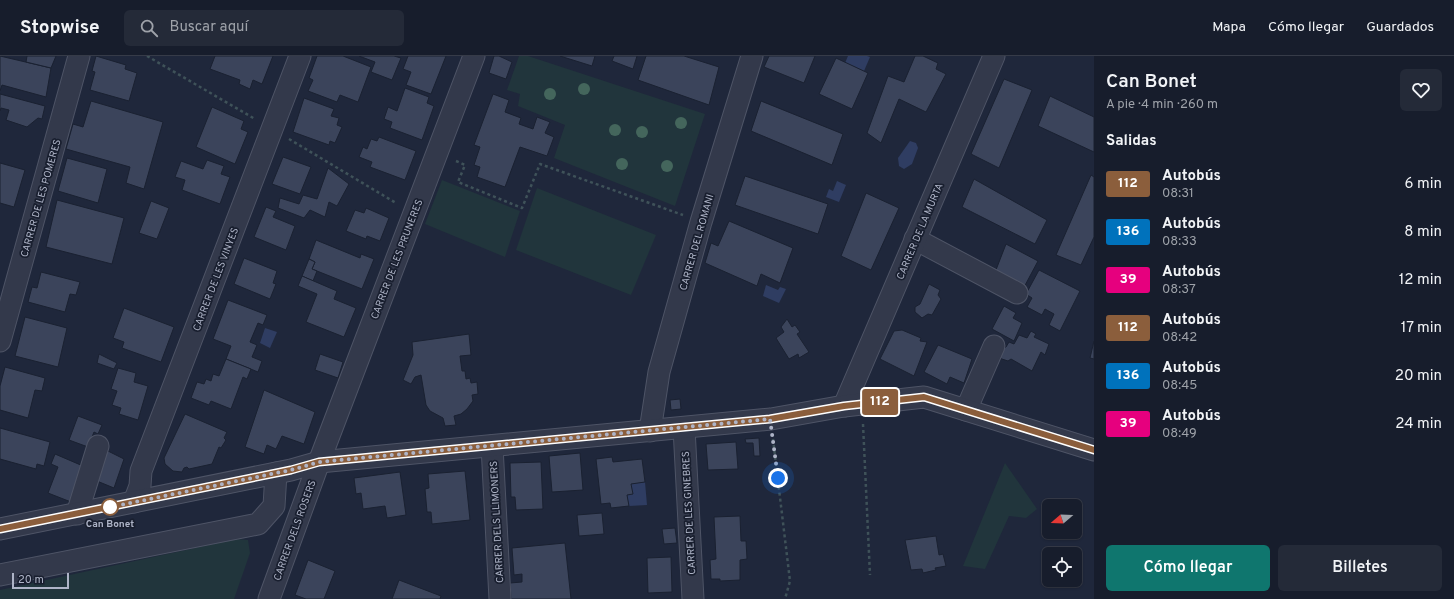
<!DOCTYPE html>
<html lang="es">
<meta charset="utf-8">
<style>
body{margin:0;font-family:Overpass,sans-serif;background:#242a38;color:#f1f3f6;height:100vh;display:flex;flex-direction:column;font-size:15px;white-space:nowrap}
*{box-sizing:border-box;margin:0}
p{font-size:13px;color:#9ea2a9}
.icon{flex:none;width:22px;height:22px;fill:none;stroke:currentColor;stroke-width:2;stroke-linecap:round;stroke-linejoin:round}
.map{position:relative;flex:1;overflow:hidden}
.details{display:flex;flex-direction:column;background:#171d2c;width:360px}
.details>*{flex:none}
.badge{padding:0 8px;border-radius:3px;font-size:14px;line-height:26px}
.needle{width:26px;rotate:251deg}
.controls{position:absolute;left:1042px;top:443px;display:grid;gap:8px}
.controls a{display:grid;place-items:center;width:40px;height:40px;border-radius:6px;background:#171d2c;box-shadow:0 1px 3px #0004,0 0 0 1px #363b48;font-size:20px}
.scale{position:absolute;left:12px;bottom:10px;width:57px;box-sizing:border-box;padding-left:4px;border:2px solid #aeb4c7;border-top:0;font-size:11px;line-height:14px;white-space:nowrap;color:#aeb4c7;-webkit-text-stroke:3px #191f2f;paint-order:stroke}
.you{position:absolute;width:20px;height:20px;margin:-10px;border:3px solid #fff;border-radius:50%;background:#1a73e8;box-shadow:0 0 0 6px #1a73e833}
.map>.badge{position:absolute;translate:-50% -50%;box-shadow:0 0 0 2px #fff}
h2{padding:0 12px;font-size:15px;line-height:36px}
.round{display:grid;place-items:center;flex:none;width:42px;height:42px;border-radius:6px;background:#242a38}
.head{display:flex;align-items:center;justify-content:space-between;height:68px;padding:0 12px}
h1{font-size:19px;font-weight:600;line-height:30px}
.button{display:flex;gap:8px;margin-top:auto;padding:8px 12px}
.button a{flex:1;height:46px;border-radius:6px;background:#0f766e;color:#fff;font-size:16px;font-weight:600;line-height:46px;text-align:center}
.button a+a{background:#242a38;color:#f1f3f6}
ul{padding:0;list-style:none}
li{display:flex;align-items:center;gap:12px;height:48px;padding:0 12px}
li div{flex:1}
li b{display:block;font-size:15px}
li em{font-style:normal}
li .badge{min-width:44px;font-weight:700;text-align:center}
header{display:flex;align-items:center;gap:24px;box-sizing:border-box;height:56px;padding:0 20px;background:#171d2c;border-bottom:1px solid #363b48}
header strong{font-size:19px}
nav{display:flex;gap:22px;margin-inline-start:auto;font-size:14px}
.search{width:280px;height:36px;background:#242a38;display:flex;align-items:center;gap:10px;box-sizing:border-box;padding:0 14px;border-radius:6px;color:#9ea2a9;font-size:15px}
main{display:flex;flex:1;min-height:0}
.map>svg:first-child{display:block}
.green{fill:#21353c}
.water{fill:#2f3d62}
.building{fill:#3b445b;stroke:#1a2131}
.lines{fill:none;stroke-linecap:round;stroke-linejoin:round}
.minor-casing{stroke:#4e5466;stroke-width:23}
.path{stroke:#3f5259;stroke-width:2.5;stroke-dasharray:3 3;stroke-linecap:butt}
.minor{stroke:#33394b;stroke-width:21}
.tree{fill:#44665c}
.line-casing{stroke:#fff;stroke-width:9}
.line{stroke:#8b5e3c;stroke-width:6}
.walk{stroke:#aeb4c7;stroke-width:4;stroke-dasharray:0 7.2}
.stop-dot{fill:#fff;stroke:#8b5e3c;stroke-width:2}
.labels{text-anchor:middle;stroke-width:3.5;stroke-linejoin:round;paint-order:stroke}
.street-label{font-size:10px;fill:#aeb4c7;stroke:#191f2f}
.stop-label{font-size:10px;font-weight:bold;fill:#aeb4c7;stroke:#191f2f}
</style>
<header>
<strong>Stopwise</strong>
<div class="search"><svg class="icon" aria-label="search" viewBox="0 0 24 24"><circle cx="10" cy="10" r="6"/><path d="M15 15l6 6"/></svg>Buscar aquí</div>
<nav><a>Mapa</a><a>Cómo llegar</a><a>Guardados</a></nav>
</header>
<main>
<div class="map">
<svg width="1094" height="543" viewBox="0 0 1094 543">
<rect width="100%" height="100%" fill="#1f273b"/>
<g class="green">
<polygon points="519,0 528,0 705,58 675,150 554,102 565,69 518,50 520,38 507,34"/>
<polygon points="442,124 520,155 505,201 425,168"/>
<polygon points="537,132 656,179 631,239 516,194"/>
<polygon points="1005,407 1037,453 1026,462 1009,460 985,513 963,510"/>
<polygon points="237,483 248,484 250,497 234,543 0,543 0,534"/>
</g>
<g class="water">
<polygon points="848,0 867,0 870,1 864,15 845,7"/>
<polygon points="910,85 916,87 918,92 912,108 904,113 899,110 898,102"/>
<polygon points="837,125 846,129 839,146 826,141 829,133 833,135"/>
<polygon points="766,229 778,234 780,231 786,233 779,247 763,240"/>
<polygon points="265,272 277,276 270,292 260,287"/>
<polygon points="645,426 647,449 629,450 627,439 632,438 631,428"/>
</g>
<g class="building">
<polygon points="0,0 51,12 46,41 2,29 0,35"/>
<polygon points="27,0 56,0 51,12 26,6"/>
<polygon points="96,0 126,9 125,13 137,17 129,45 90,34 95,16 92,15"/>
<polygon points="215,0 273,0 262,28 253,24 250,33 239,28 240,24 210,13"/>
<polygon points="317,0 343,0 371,11 358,46 340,39 337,46 308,35 313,24 309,22"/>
<polygon points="359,0 394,0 401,2 392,24 371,16 375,6"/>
<polygon points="408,0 446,0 431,38 406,29 411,16 403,13"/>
<polygon points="494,0 499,0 512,6 506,23 489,17"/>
<polygon points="560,0 595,0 592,10"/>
<polygon points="614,0 637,0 633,13 612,5"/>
<polygon points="646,0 684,0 719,11 709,49 638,24"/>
<polygon points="769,0 815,0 804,27 764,11"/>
<polygon points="915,0 923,0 938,7 936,13 946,18 926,56 899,43 881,87 867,77 888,20 904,26"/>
<polygon points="836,2 868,17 852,53 819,38"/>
<polygon points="1004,23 1032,34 999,112 971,98"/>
<polygon points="405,32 429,41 427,47 434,50 422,84 390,72 392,66 384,63 388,51 397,55"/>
<polygon points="0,38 45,50 42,63 38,62 27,71 6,64 9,54 1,52 0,55"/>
<polygon points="493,38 509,44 505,56 521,62 519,68 533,73 537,61 550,66 545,77 554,81 547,100 520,91 505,131 477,121 480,111 474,109 480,91 474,89"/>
<polygon points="1050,40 1094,61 1094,96 1038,70"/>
<polygon points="304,42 334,53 331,60 339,62 337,69 342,71 335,87 330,85 329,89 293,76"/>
<polygon points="91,45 163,66 144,133 126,127 130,111 66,93 73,68 83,71"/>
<polygon points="761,45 843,78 832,109 751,75"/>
<polygon points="212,51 244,65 241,73 248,76 235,108 196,91"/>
<polygon points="379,81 416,95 405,124 370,111 372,106 359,101 363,91 367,93 371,83 377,85"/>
<polygon points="283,101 311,111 300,138 272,128"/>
<polygon points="67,102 107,113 98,147 58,135"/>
<polygon points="207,104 224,110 221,118 230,121 220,148 182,134 185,124 175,121 181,105 203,113"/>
<polygon points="0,107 25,114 14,151 0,147"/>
<polygon points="328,112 349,128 337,150 329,146 325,161 310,154 304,162 278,152 280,142 299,148 303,139 317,143"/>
<polygon points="1091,119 1094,121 1094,181 1081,209 1056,199"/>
<polygon points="745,120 828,148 818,178 735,149"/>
<polygon points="974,123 1047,164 1035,188 962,151"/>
<polygon points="866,137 899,152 871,214 841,200"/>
<polygon points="57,144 124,162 112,208 46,191"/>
<polygon points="151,145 169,152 157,183 139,177"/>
<polygon points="266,151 276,155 273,161 295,170 286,194 254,181"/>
<polygon points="366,152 389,162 380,185 367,180 366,183 346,175 355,154 364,157"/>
<polygon points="729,165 793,192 780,227 761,218 757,230 705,207 711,187 718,190"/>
<polygon points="316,184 360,202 361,198 374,203 362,233 312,213 315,206 309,203"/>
<polygon points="1006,188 1038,205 1022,235 994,219"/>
<polygon points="244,202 277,215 273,227 276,228 270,243 234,228"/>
<polygon points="309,203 315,206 312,213 317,215 313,225 302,220"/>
<polygon points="1039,214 1080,235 1060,275 1049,269 1054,258 1045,253 1042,259 1027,251 1032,242 1026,238"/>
<polygon points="41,216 80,226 76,239 70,238 65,256 28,246 32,231 37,232"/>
<polygon points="302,220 337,235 334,243 356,252 344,281 306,266 317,238 298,230"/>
<polygon points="929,228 940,234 938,239 941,243 932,259 928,258 922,262 915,256 915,251 920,248"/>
<polygon points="228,244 267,259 263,269 258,267 250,286 257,289 252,301 262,305 258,316 226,303 231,290 213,283"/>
<polygon points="1004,250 1016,257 1013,262 1022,267 1014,285 992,273"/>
<polygon points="124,252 174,271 161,306 122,292 124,286 113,282"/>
<polygon points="25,261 67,272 58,311 15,300"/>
<polygon points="787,263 792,271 795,269 800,276 797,278 809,296 799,302 798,298 789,303 776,282 784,276 781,271"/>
<polygon points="902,274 921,282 920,285 927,286 914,320 880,303 894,275"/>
<polygon points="1031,275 1036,278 1034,281 1049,288 1045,299 1041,296 1032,315 1011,303 1008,305 999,302 1001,292 1006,291 1009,286 1014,288 1019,279 1027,282"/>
<polygon points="469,278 471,299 460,300 462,315 465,315 466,323 470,322 471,327 477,326 478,338 472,339 473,345 467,353 461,358 454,360 456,369 445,370 443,362 430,355 426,349 421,319 415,321 411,328 403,324 413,299 412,286"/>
<polygon points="1094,285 1094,303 1090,302"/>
<polygon points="938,289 972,303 964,327 950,321 947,328 924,316"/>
<polygon points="99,298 117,307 114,313 97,307"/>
<polygon points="320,298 343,306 338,322 315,314"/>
<polygon points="226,303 251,313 247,323 243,321 231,353 211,345 209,349 191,342 197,326 204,328 206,323 211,325 213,318 219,320"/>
<polygon points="5,311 45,322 42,335 35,334 28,362 0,354 0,330"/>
<polygon points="118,312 136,317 134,326 148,330 138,364 119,358 121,352 112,349 117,335 111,333"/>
<polygon points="264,334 315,356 304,388 282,380 276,393 267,389 264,398 245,391"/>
<polygon points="680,343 681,353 671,354 670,344"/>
<polygon points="185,358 227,376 224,382 226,384 221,392 219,391 212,408 189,413 187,411 184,412 182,416 173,415 165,408 164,402"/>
<polygon points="78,360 102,369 98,378 94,376 88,391 69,384"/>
<polygon points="0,372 50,386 44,410 37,408 36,413 0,403"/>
<polygon points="759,382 760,400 754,400 753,387 746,387 745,383"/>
<polygon points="736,386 738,413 708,414 706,388"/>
<polygon points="104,393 124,403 114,432 92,423"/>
<polygon points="580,397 583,434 552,436 549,400"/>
<polygon points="55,398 83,410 71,446 48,437 58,411 51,408"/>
<polygon points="612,401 613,406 642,403 645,426 631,428 633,438 627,439 629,450 611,452 610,447 601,448 596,403"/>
<polygon points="541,406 543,453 516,454 515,441 511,441 510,407"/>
<polygon points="465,415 470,464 432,468 431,456 427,456 425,433 429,432 428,418"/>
<polygon points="400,416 406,459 387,462 385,450 363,453 361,437 356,438 354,422"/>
<polygon points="602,457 604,478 579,480 577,459"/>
<polygon points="740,460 741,485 746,485 747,503 740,504 740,524 720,525 720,523 711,523 710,504 716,503 714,461"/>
<polygon points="675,472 677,487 664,488 662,473"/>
<polygon points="936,480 939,499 943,498 946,510 935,512 936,514 923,517 922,513 911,514 905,484"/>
<polygon points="565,487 571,543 511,543 510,527 522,526 522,518 514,519 512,492"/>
<polygon points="671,501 672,536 648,537 647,502"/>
<polygon points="308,504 335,515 324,543 306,543 295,539"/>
<polygon points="399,524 441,540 440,543 392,543"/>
</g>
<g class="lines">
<defs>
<g id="minor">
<polyline points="915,183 1017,237"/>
<polyline points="0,285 79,0"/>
<polyline points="844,350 994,0"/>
<polyline points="966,354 994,290"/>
<polyline points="684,372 693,543"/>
<polyline points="650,375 659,316 701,166 752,0"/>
<polyline points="492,390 500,543"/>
<polyline points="134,446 140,430 141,415 300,0"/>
<polyline points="77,458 98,390"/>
<polyline points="0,473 291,414 319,406 771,363 844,350 924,341 1094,394"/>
<polyline points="0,519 258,468 274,450 276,417"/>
<polyline points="269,543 319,406 474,0"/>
</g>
</defs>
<use href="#minor" class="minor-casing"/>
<g class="path">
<polyline points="147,0 255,63"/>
<polyline points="289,83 396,147"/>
<polyline points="456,105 465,109 458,126 522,152 540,108 683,159"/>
<polyline points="863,368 870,519"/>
<polyline points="773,383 790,525 785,543"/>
</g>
<use href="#minor" class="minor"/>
</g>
<g class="tree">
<circle cx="584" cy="33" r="6"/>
<circle cx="550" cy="38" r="6"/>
<circle cx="681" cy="67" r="6"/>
<circle cx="615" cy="74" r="6"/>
<circle cx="642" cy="76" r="6"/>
<circle cx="622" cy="108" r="6"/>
<circle cx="667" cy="110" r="6"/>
</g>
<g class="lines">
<defs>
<polyline id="line" points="0,473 291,414 319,406 770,363 844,350 924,341 1094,394"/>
</defs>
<use href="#line" class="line-casing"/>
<use href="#line" class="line"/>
<polyline class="walk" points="110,451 106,452 291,414 319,406 770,363 778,422"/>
</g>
<circle class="stop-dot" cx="110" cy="451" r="8"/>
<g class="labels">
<g class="street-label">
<text transform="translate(40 142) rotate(-74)" y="4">CARRER DE LES POMERES</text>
<text transform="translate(919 175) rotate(-67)" y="4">CARRER DE LA MURTA</text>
<text transform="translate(696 186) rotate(-74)" y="4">CARRER DEL ROMANI</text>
<text transform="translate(396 203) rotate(-69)" y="4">CARRER DE LES PRUNERES</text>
<text transform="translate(215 223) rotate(-69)" y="4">CARRER DE LES VINYES</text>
<text transform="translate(688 457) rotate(-93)" y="4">CARRER DE LES GINEBRES</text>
<text transform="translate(496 466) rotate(-93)" y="4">CARRER DELS LLIMONERS</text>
<text transform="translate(294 474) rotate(-70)" y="4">CARRER DELS ROSERS</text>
</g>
<g class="stop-label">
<text x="110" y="471">Can Bonet</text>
</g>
</g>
</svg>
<div class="controls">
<a><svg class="needle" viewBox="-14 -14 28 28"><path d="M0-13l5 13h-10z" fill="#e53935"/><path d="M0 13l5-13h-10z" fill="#9ea2a9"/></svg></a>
<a><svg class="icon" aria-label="locate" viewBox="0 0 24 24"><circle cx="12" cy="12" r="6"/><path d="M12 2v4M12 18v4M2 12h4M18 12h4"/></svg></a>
</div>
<div class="scale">20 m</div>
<div class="you" style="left:778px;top:422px"></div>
<b class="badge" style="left:880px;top:346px;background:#8b5e3c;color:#fff">112</b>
</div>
<section class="details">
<div class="head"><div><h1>Can Bonet</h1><p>A pie · 4 min · 260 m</p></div><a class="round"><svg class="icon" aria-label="heart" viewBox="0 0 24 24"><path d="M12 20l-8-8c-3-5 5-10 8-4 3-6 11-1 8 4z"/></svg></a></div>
<h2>Salidas</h2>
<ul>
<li><span class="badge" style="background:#8b5e3c;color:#fff">112</span><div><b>Autobús</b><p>08:31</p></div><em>6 min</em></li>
<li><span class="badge" style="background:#0072bc;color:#fff">136</span><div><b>Autobús</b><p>08:33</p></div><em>8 min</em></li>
<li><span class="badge" style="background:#e6007e;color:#fff">39</span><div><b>Autobús</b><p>08:37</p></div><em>12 min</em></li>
<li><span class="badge" style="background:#8b5e3c;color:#fff">112</span><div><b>Autobús</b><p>08:42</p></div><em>17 min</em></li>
<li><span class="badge" style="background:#0072bc;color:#fff">136</span><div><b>Autobús</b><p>08:45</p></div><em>20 min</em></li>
<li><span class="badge" style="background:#e6007e;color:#fff">39</span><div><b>Autobús</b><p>08:49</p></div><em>24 min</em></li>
</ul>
<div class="button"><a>Cómo llegar</a><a>Billetes</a></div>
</section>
</main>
